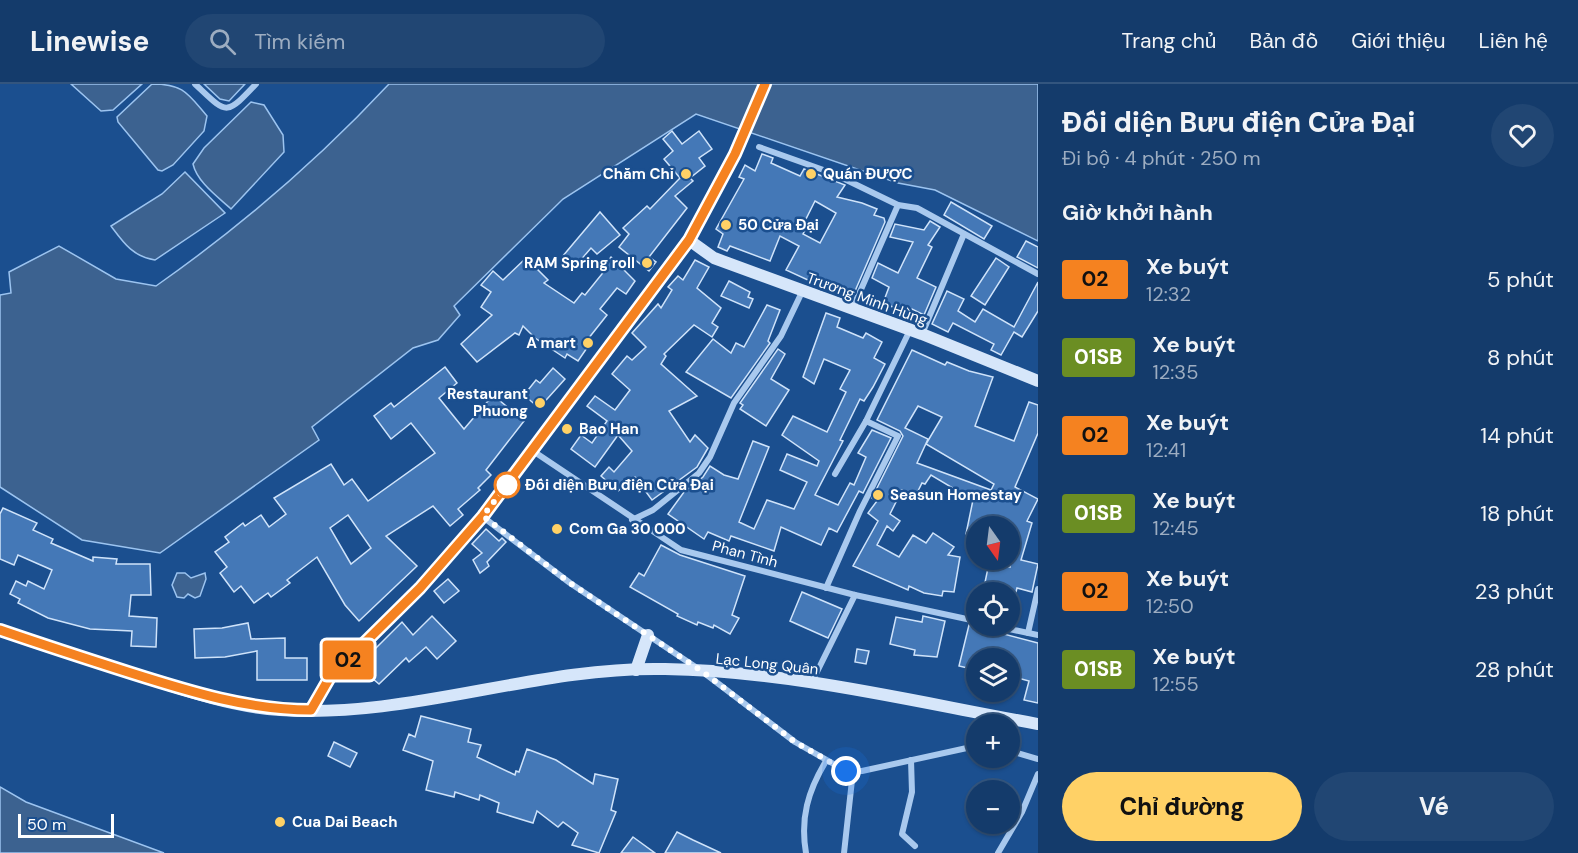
<!DOCTYPE html>
<html lang="vi">
<meta charset="utf-8">
<style>
body{margin:0;font-family:"DM Sans",sans-serif;background:#214673;color:#f1f3f6;height:100vh;display:flex;flex-direction:column;font-size:22px;white-space:nowrap}
*{box-sizing:border-box;margin:0}
p{font-size:20px;color:#9dadc1}
.icon{flex:none;width:33px;height:33px;fill:none;stroke:currentColor;stroke-width:2;stroke-linecap:round;stroke-linejoin:round}
.map{position:relative;flex:1;overflow:hidden}
.drawer{display:flex;flex-direction:column;background:#143b6b;width:540px}
.drawer>*{flex:none}
.badge{padding:0 12px;border-radius:4px;font-size:21px;line-height:39px}
.needle{width:39px;rotate:166deg}
.fabs{position:absolute;left:966px;top:432px;display:grid;gap:12px}
.fabs a{display:grid;place-items:center;width:54px;height:54px;border-radius:50%;background:#143b6b;box-shadow:0 2px 4px #0004,0 0 0 2px #33557e;font-size:30px}
.scale{position:absolute;left:18px;bottom:15px;width:96px;box-sizing:border-box;padding-left:6px;border:3px solid #fff;border-top:0;font-size:16px;line-height:21px;white-space:nowrap;color:#fff;-webkit-text-stroke:4px #1b4f8f;paint-order:stroke}
.you{position:absolute;width:30px;height:30px;margin:-15px;border:4px solid #fff;border-radius:50%;background:#1a73e8;box-shadow:0 0 0 9px #1a73e833}
.map>.badge{position:absolute;translate:-50% -50%;box-shadow:0 0 0 3px #fff}
h2{padding:0 24px;font-size:22px;line-height:54px}
.round{display:grid;place-items:center;flex:none;width:63px;height:63px;border-radius:32px;background:#214673}
.headline{display:flex;align-items:center;justify-content:space-between;height:102px;padding:0 24px}
h1{font-size:28px;font-weight:800;line-height:45px}
.action{display:flex;gap:12px;margin-top:auto;padding:12px 24px}
.action a{flex:1;height:69px;border-radius:36px;background:#ffd166;color:#111;font-size:24px;font-weight:800;line-height:69px;text-align:center}
.action a+a{background:#214673;color:#f1f3f6}
ul{padding:0;list-style:none}
li{display:flex;align-items:center;gap:18px;height:78px;padding:0 24px}
li div{flex:1}
li b{display:block;font-size:22px}
li em{font-style:normal}
li .badge{min-width:66px;font-weight:700;text-align:center}
header{display:flex;align-items:center;gap:36px;box-sizing:border-box;height:84px;padding:0 30px;background:#143b6b;border-bottom:2px solid #33557e}
header strong{font-size:28px}
nav{display:flex;gap:33px;margin-inline-start:auto;font-size:21px}
.search{width:420px;height:54px;background:#214673;display:flex;align-items:center;gap:15px;box-sizing:border-box;padding:0 21px;border-radius:33px;color:#9dadc1;font-size:22px}
main{display:flex;flex:1;min-height:0}
.map>svg:first-child{display:block}
.water{fill:#3c6290;stroke:#9cc4f0;stroke-width:1.5}
.building{fill:#4478b7;stroke:#cfe3fa;stroke-width:1.5;fill-rule:evenodd}
.lines{fill:none;stroke-linecap:round;stroke-linejoin:round}
.street{stroke:#a9c9ee;stroke-width:6}
.secondary{stroke:#d6e6fa;stroke-width:12}
.line-casing{stroke:#fff;stroke-width:14}
.line{stroke:#f58220;stroke-width:9}
.walk{stroke:#fff;stroke-width:6;stroke-dasharray:0 10.8}
.poi-dot{fill:#ffd166;stroke:#1b4f8f;stroke-width:2}
.stop-dot{fill:#fff;stroke:#f58220;stroke-width:3}
.labels{text-anchor:middle;stroke-width:5;stroke-linejoin:round;paint-order:stroke}
.poi-label{font-size:15px;font-weight:bold;fill:#fff;stroke:#1b4f8f;text-anchor:start}
.street-label{font-size:15px;fill:#fff;stroke:#1b4f8f}
.stop-label{font-size:15px;font-weight:bold;fill:#fff;stroke:#1b4f8f;text-anchor:start}
</style>
<header>
<strong>Linewise</strong>
<div class="search"><svg class="icon" aria-label="search" viewBox="0 0 24 24"><circle cx="10" cy="10" r="6"/><path d="M15 15l6 6"/></svg>Tìm kiếm</div>
<nav><a>Trang chủ</a><a>Bản đồ</a><a>Giới thiệu</a><a>Liên hệ</a></nav>
</header>
<main>
<div class="map">
<svg width="1038" height="769" viewBox="0 0 1038 769">
<rect width="100%" height="100%" fill="#1b4f8f"/>
<g class="water">
<polygon points="71,0 142,0 113,26 101,27"/>
<path d="M152 0C184 0 188 10 207 32L204 47 173 81 162 87 158 86 118 38 117 33Z"/>
<polygon points="204,0 245,0 229,17 220,15"/>
<path d="M389 0H1038V157L935 106 898 99 696 30 563 115 454 222 460 231 438 256 413 264 312 343 319 356 160 469 82 456 0 403V211L11 209 9 188 59 162 116 195 156 202C240 143 319 75 389 0Z"/>
<path d="M251 18 264 21 283 51 284 68 231 125C218 113 197 98 193 80L204 64Z"/>
<path d="M185 88 225 129 155 176C133 173 123 158 111 142L162 110Z"/>
<polygon points="177,489 185,489 191,494 205,489 206,495 200,512 195,514 188,510 184,514 177,513 172,501"/>
<polygon points="0,703 26,718 164,769 0,769"/>
</g>
<g class="building">
<polygon points="672,47 682,60 699,47 712,65 699,74 705,82 690,94 693,97 675,112 687,124 649,173 656,178 649,187 619,163 629,150 623,144 647,122 650,125 680,94 664,75 673,67 663,55"/>
<path d="M762 70 773 74 771 79 800 92 804 85 845 101 837 113 862 119 877 125 874 131 884 134 885 138 852 214 844 209 845 207 824 197 821 202 786 186 799 162 780 152 770 177 730 162 727 167 718 163 723 150 716 145 744 95 739 93 745 81 755 87ZM815 117 836 129 820 159 803 150 809 139 805 137Z"/>
<polygon points="951,118 992,142 984,155 944,131"/>
<polygon points="600,128 620,151 597,170 591,164 573,185 562,173"/>
<polygon points="930,137 940,143 928,161 932,163 917,194 936,203 924,231 912,225 910,230 883,219 889,203 872,194 878,179 898,189 913,158 890,153 895,140 924,146"/>
<polygon points="1026,157 1038,163 1038,184 1017,173"/>
<polygon points="611,173 635,197 626,210 617,204 600,225 607,231 588,255 591,258 578,277 567,270 565,274 535,254 523,242 519,251 515,249 477,278 461,260 492,231 481,223 491,208 481,201 493,187 503,196 526,174 548,196 544,199 574,219 582,209 585,211 606,185 603,183"/>
<polygon points="996,174 1009,183 985,221 971,212"/>
<polygon points="695,176 709,183 697,204 721,224 712,239 718,243 712,253 694,241 664,270 666,272 661,280 697,312 669,327 690,358 695,351 708,364 697,383 652,416 635,393 618,407 601,392 609,383 614,388 632,367 618,351 595,383 571,365 581,351 592,359 607,337 587,322 595,312 615,326 630,306 612,290 627,272 632,276 646,263 632,249 658,220 661,224 672,206 668,203 678,192 683,196"/>
<polygon points="729,197 750,208 748,213 753,215 749,224 721,212"/>
<polygon points="1038,198 1038,227 1022,253 1014,248 1001,271 991,266 994,260 953,239 948,248 932,240 947,207 964,215 958,227 975,238 983,225 1014,243"/>
<polygon points="767,221 780,226 768,257 770,259 731,314 686,288 713,255 731,269 736,259 744,263"/>
<polygon points="826,229 840,234 837,243 863,254 866,249 882,258 874,274 885,280 873,303 864,317 860,315 840,356 843,357 815,411 838,421 850,399 854,401 866,373 858,369 872,346 891,354 863,409 859,407 837,448 829,444 821,461 781,443 774,467 731,452 729,457 708,448 704,455 668,430 684,408 703,393 710,382 724,391 738,395 753,357 769,363 739,438 754,445 767,416 794,425 807,398 780,386 787,370 817,382 819,377 782,351 793,332 827,348 846,308 840,305 850,286 824,275 814,300 803,293"/>
<polygon points="778,265 785,270 771,295 789,306 766,342 740,325 743,321 740,319"/>
<path d="M912 266 945 281 947 278 969 287 993 293 975 342 1014 357 1029 318 1038 321V349L1015 403 1038 415 1027 437 1032 439 1021 476 1038 480 1032 508 1017 504 1016 508H983L989 479 1010 483V442H976V452L966 450 973 416 931 391 925 400 922 399 915 413 902 406 890 430 900 437 893 447 887 442 877 461 899 473 913 451 926 459 933 449 954 463 948 471 960 473 954 508 943 507 942 512 924 509 909 502 908 506 853 482 878 437 868 429 877 417 872 414 903 352 900 347 877 336ZM918 322 942 333 926 360 994 400 991 406 917 379 928 355 905 344Z"/>
<path d="M445 283 457 299 439 314 464 345 493 311 524 337 486 386 491 391 478 404 480 406 458 425 463 431 450 442 433 422 386 452 417 482 359 537 345 521 317 473 287 496 290 499 271 513 268 509 254 519 241 502 234 508 220 489 227 483 215 468 229 458 225 453 243 439 245 442 261 431 269 443 286 430 274 414 331 380 344 401 352 395 368 417 435 369 411 339 391 355 374 332 391 319 394 323ZM348 431 371 464 351 480 330 444Z"/>
<polygon points="553,284 565,295 539,324 524,311 536,296 540,299"/>
<polygon points="3,424 37,439 33,446 53,455 51,459 93,477 93,473 117,475 116,480 150,480 151,511 131,511 129,532 157,534 156,563 131,562 132,547 90,545 48,534 18,519 20,515 10,510 16,497 26,502 28,497 44,505 52,486 18,471 14,481 0,475 0,430"/>
<polygon points="486,445 499,457 502,454 506,458 487,478 489,482 480,489 473,476 482,469 472,460"/>
<polygon points="661,461 680,471 745,492 732,531 739,534 730,550 714,541 713,544 698,538 697,541 677,532 678,530 630,503 639,489 644,492"/>
<polygon points="448,495 459,507 444,519 434,507"/>
<polygon points="802,508 842,525 828,554 790,537"/>
<polygon points="432,532 456,557 437,575 426,563 409,578 406,574 379,600 358,582 402,538 413,551"/>
<polygon points="923,532 945,537 937,573 914,571 915,566 890,560 896,533 922,538"/>
<polygon points="248,539 251,555 285,554 285,574 307,574 307,596 257,596 257,567 225,573 195,574 194,545 222,544"/>
<polygon points="969,541 1038,559 1038,619 1024,616 1029,597 1010,592 1010,574 976,574 976,586 959,582"/>
<polygon points="857,565 869,567 866,580 855,578"/>
<polygon points="421,632 471,645 468,658 481,661 477,673 515,691 516,687 519,688 527,665 556,676 593,700 595,690 618,695 611,726 616,728 599,769 572,761 578,749 563,738 558,743 537,727 533,739 497,728 499,719 480,711 479,716 455,708 454,713 426,706 433,677 403,666 409,650 415,653"/>
<polygon points="334,658 357,669 350,683 328,672"/>
<polygon points="677,748 693,756 721,769 665,769"/>
<polygon points="633,753 655,769 621,769"/>
</g>
<g class="lines">
<g class="street">
<path d="M195 0C227 30 225 33 256 0"/>
<polyline points="759,63 832,89 898,121 917,124 1038,190"/>
<polyline points="852,226 898,121"/>
<polyline points="922,250 964,150"/>
<polyline points="533,367 681,466 855,511 976,537"/>
<polyline points="835,390 866,337 910,246"/>
<polyline points="483,433 570,499 703,588 795,658 846,687 862,687 976,662"/>
<polyline points="632,436 653,426 699,389 710,373 734,319 781,252 802,208"/>
<polyline points="826,504 860,427 898,352 866,337"/>
<polyline points="995,542 1038,551"/>
<polyline points="1028,549 1038,505"/>
<polyline points="812,598 855,511"/>
<polyline points="1010,667 1038,675"/>
<polyline points="911,676 912,708 902,750 915,762"/>
<path d="M806 769C800 734 808 707 826 677"/>
<polyline points="844,769 853,687"/>
<polyline points="998,769 1022,728 1038,690"/>
</g>
<g class="secondary">
<polyline points="689,156 714,174 922,250 1038,297"/>
<path d="M0 546C47 563 94 577 141 592 186 607 233 623 280 626 410 635 536 582 665 585 791 587 915 618 1038 640"/>
<polyline points="636,586 648,551"/>
<polyline points="311,626 330,593 420,504 483,432 689,156 735,70 765,0"/>
</g>
</g>
<g class="lines">
<defs>
<path id="line" d="M0 546C44 561 87 575 131 589 191 608 249 626 311 626L330 593 420 504 483 432 689 156 735 70 765 0"/>
</defs>
<use href="#line" class="line-casing"/>
<use href="#line" class="line"/>
<polyline class="walk" points="507,401 483,432 570,499 703,588 795,658 846,687"/>
</g>
<g class="poi-dot">
<circle cx="686" cy="90" r="6"/>
<circle cx="811" cy="90" r="6"/>
<circle cx="726" cy="141" r="6"/>
<circle cx="647" cy="179" r="6"/>
<circle cx="588" cy="259" r="6"/>
<circle cx="540" cy="319" r="6"/>
<circle cx="567" cy="345" r="6"/>
<circle cx="878" cy="411" r="6"/>
<circle cx="557" cy="445" r="6"/>
<circle cx="280" cy="738" r="6"/>
</g>
<circle class="stop-dot" cx="507" cy="401" r="12"/>
<g class="labels">
<g class="poi-label">
<text x="674" y="95" text-anchor="end">Chăm Chỉ</text>
<text x="823" y="95">Quán ĐƯỢC</text>
<text x="738" y="146">50 Cửa Đại</text>
<text x="635" y="184" text-anchor="end">RAM Spring roll</text>
<text x="576" y="264" text-anchor="end">A mart</text>
<text x="528" y="315" text-anchor="end">Restaurant<tspan x="528" dy="17">Phuong</tspan></text>
<text x="579" y="350">Bao Han</text>
<text x="890" y="416">Seasun Homestay</text>
<text x="569" y="450">Com Ga 30 000</text>
<text x="292" y="743">Cua Dai Beach</text>
</g>
<g class="street-label">
<text transform="translate(867 215) rotate(20)" y="5">Trương Minh Hùng</text>
<text transform="translate(745 470) rotate(15)" y="5">Phan Tình</text>
<text transform="translate(767 580) rotate(6)" y="5">Lạc Long Quân</text>
</g>
<g class="stop-label">
<text x="525" y="406">Đối diện Bưu điện Cửa Đại</text>
</g>
</g>
</svg>
<div class="fabs">
<a><svg class="needle" viewBox="-14 -14 28 28"><path d="M0-13l5 13h-10z" fill="#e53935"/><path d="M0 13l5-13h-10z" fill="#9dadc1"/></svg></a>
<a><svg class="icon" aria-label="locate" viewBox="0 0 24 24"><circle cx="12" cy="12" r="6"/><path d="M12 2v4M12 18v4M2 12h4M18 12h4"/></svg></a>
<a><svg class="icon" aria-label="layers" viewBox="0 0 24 24"><path d="M12 4l9 5-9 5-9-5zM3 14l9 5 9-5"/></svg></a>
<a>+</a>
<a>−</a>
</div>
<div class="scale">50 m</div>
<div class="you" style="left:846px;top:687px"></div>
<b class="badge" style="left:348px;top:576px;background:#f58220;color:#111">02</b>
</div>
<section class="drawer">
<div class="headline"><div><h1>Đối diện Bưu điện Cửa Đại</h1><p>Đi bộ · 4 phút · 250 m</p></div><a class="round"><svg class="icon" aria-label="heart" viewBox="0 0 24 24"><path d="M12 20l-8-8c-3-5 5-10 8-4 3-6 11-1 8 4z"/></svg></a></div>
<h2>Giờ khởi hành</h2>
<ul>
<li><span class="badge" style="background:#f58220;color:#111">02</span><div><b>Xe buýt</b><p>12:32</p></div><em>5 phút</em></li>
<li><span class="badge" style="background:#6b8e23;color:#fff">01SB</span><div><b>Xe buýt</b><p>12:35</p></div><em>8 phút</em></li>
<li><span class="badge" style="background:#f58220;color:#111">02</span><div><b>Xe buýt</b><p>12:41</p></div><em>14 phút</em></li>
<li><span class="badge" style="background:#6b8e23;color:#fff">01SB</span><div><b>Xe buýt</b><p>12:45</p></div><em>18 phút</em></li>
<li><span class="badge" style="background:#f58220;color:#111">02</span><div><b>Xe buýt</b><p>12:50</p></div><em>23 phút</em></li>
<li><span class="badge" style="background:#6b8e23;color:#fff">01SB</span><div><b>Xe buýt</b><p>12:55</p></div><em>28 phút</em></li>
</ul>
<div class="action"><a>Chỉ đường</a><a>Vé</a></div>
</section>
</main>
